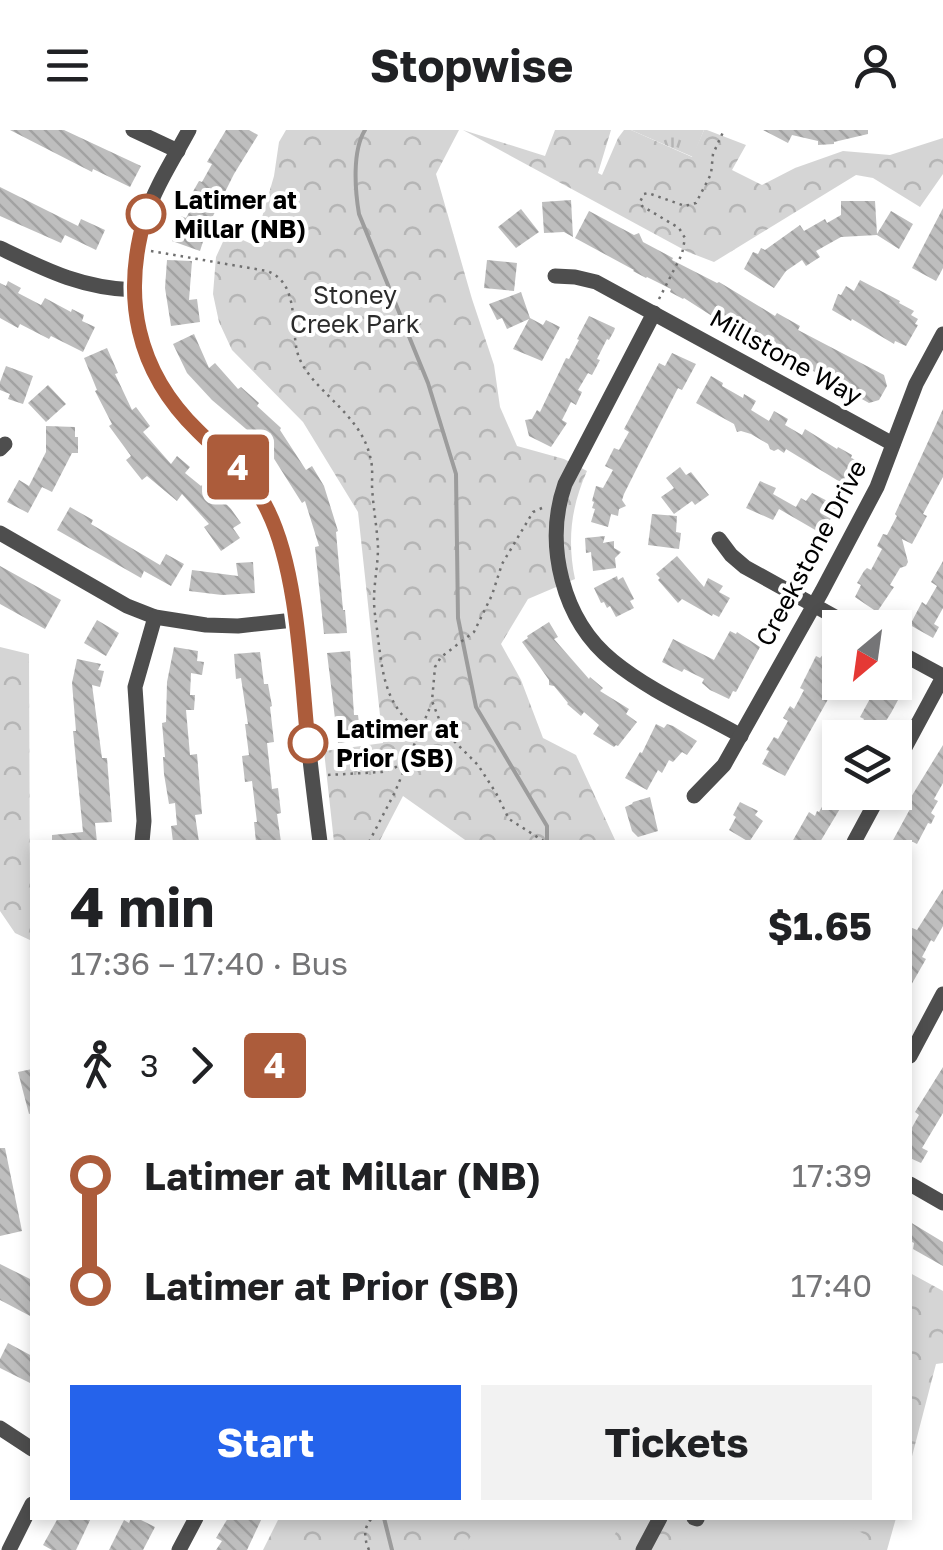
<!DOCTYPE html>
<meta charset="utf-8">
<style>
body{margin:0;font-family:"Golos Text",sans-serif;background:#f2f2f2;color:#202124;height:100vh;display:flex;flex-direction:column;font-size:38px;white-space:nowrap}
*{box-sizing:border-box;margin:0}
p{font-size:32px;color:#757577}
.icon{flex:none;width:55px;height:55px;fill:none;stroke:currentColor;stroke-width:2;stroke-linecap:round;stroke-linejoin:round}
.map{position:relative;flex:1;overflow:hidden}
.side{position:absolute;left:30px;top:710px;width:882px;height:680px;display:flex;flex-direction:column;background:#fff;border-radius:0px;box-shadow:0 5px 15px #0003}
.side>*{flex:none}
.badge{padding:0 20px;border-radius:8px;font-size:35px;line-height:65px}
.needle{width:65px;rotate:209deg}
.tools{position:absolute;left:822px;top:480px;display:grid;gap:20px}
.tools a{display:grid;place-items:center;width:90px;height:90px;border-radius:0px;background:#fff;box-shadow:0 5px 15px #0003;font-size:50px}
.map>.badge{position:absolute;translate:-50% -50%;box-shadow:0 0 0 5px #fff}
.legs{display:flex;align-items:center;gap:15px;height:110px;padding:0 40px;font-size:32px}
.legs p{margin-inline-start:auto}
.headline{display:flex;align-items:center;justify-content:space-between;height:170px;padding:0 40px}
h1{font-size:55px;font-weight:700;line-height:75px}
.action{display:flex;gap:20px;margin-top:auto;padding:20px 40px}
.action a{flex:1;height:115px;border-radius:0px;background:#2563eb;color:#fff;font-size:40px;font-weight:700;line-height:115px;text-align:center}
.action a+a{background:#f2f2f2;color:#202124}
ul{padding:0 40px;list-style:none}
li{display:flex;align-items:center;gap:35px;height:110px;font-size:38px}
li i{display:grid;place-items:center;width:15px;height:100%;margin:0 12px;background:currentColor}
li i::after{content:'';width:25px;height:25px;margin:-12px;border:8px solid;border-radius:50%;background:#fff}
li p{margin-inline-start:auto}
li:first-child i{background:linear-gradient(#0000 50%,currentColor 0)}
li:last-child i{background:linear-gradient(currentColor 50%,#0000 0)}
header{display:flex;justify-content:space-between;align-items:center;height:130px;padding:0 40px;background:#fff;font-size:45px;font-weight:700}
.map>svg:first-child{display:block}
.grass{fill:url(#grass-tufts)}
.forest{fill:url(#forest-crowns)}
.pitch{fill:#d5d5d5}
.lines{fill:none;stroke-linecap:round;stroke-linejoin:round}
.stream{stroke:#9c9c9c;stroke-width:4}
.building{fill:url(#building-back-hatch)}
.path{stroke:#707070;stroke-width:2.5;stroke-dasharray:2.5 5;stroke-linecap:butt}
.minor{stroke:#4e4e4e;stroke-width:15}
.line-1-casing{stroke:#fff;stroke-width:22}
.line-1{stroke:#ac5c3b;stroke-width:15}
.stop-1-dot{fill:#fff;stroke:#ac5c3b;stroke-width:5}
.labels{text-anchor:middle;stroke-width:8;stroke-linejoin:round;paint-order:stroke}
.stop-label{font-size:25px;font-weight:bold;fill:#000;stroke:#fff;text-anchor:start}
.park-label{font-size:25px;fill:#2c2c2c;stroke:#fff}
.street-label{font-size:25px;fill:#000;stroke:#fff}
</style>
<header><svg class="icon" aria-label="menu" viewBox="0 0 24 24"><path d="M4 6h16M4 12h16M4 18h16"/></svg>Stopwise<svg class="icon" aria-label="person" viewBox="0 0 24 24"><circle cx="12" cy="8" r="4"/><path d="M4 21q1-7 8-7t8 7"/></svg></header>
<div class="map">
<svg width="943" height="1420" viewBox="0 0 943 1420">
<defs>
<pattern id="grass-tufts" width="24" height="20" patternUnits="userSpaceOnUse" patternTransform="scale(2.5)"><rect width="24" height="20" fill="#d5d5d5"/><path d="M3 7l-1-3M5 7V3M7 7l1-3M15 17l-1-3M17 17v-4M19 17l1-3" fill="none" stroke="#b5b5b5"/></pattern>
<pattern id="forest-crowns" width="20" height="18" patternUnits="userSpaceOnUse" patternTransform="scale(2.5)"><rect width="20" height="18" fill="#d5d5d5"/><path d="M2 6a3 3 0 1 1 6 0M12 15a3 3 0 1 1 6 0" fill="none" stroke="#b5b5b5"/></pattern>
<pattern id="building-back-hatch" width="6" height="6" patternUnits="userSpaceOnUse" patternTransform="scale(2.5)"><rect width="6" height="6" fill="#bebebe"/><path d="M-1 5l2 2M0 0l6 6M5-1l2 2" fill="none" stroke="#a2a2a2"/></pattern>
</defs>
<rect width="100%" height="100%" fill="#fff"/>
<polygon class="grass" points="631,0 704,0 693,27"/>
<g class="forest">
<path d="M286 0H459L436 44 472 169 494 235 500 277 517 316 564 329 587 341C571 377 567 410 575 449L528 469 501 514 521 550 543 608 576 625 616 712H468L403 666 379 712H334L324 621 383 613 358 382 303 292 232 220 219 192 213 164 216 127 227 103 254 115 274 46 279 12Z"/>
<polygon points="463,0 545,26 555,0 611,0 598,43 602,45 618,8 624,0 631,0 692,27 704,0 707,0 746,15 732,40 762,55 795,38 843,21 890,25 943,8 943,44 920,77 873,48 856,45 714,132 688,122"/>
<polygon points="0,517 29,524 30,773 32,781 32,811 15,803 0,781"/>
<polygon points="910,1143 943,1161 943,1233 936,1234 910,1334"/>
<polygon points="279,1388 896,1388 887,1420 263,1420"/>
</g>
<g class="pitch">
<polygon points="481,1388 624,1388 606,1420 463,1420"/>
<polygon points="698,1388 833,1388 866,1405 858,1420 680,1420"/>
</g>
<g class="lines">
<g class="stream">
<path d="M365 0C352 21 355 60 359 84L428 253 456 344 458 488 476 577 547 696V712"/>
<polyline points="384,1388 392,1420"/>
</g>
</g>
<g class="building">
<polygon points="10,0 64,0 141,36 130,57 93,39 92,42"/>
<polygon points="226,0 249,0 258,5 234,44 208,96 200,121 172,111 181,86 186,88 197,68 191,65 199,51 202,52 212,34 207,32"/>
<polygon points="763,0 868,0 868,4 834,12 834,14 818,15 818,11 792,5 788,13"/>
<polygon points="0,57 78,96 81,89 105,100 96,120 65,105 61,113 0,86"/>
<polygon points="571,70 573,107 564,102 544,103 542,72"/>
<polygon points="841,71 875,71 877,104 891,81 913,94 899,119 877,105 841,107 816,121 820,127 806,136 802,130 786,141 774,158 744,139 753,122 758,124 761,118 765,120 800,95 804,101 825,89 827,93 841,85"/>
<polygon points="943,78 943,138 936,151 912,138"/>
<polygon points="521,79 539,102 516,118 498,97"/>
<polygon points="589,81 634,105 639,103 643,112 673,128 672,130 717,153 719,152 775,186 777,183 800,196 798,200 884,245 887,256 879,270 869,273 851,263 854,258 835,248 833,252 760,212 762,209 744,199 742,202 730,195 733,191 715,181 712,186 684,168 683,169 670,162 671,159 647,147 646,148 633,141 634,140 575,108"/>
<polygon points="167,130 192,131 189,170 197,169 200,192 171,196 165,158"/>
<polygon points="487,130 517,133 514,161 484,158"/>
<polygon points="860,150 900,171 899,173 914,181 911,185 918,189 915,194 918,195 906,216 895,211 894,214 852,189 851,191 832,180 838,164 841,165 846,156 854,161"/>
<polygon points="8,151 21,158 18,163 41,175 45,168 71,182 72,179 84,185 82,191 95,197 83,222 51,206 49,209 20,194 18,198 0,188 0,153 6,156"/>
<polygon points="521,162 530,188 543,195 546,190 560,197 542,231 513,219 529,189 507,199 502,188 497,190 489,174"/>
<polygon points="589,186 615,198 614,201 609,210 607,209 597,229 600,230 592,245 588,243 578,260 582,262 576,275 571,272 562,290 567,293 551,317 529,306 525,290 532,289 537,280 540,282 566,228 569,229 579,210 577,209"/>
<polygon points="194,204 209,238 215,233 238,259 241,257 259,273 257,276 281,298 280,300 306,340 312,336 324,356 338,401 336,402 343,480 345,480 347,503 324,504 315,417 319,416 305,371 302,373 266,316 212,270 187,243 173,214"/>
<polygon points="107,218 118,243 115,244 132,280 136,277 150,296 143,302 171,334 177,326 190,337 185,343 201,356 205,352 231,379 241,393 233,398 240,408 221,421 204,397 209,394 182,364 177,371 147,346 142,350 126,330 131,326 109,296 112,294 95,261 97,260 84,228"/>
<polygon points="672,223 696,234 682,260 678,258 639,334 624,364 622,370 626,376 619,379 618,386 611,384 608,397 591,392 595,379 592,378 594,372 592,371 596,356 603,358 613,340 605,336 614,318 619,320 629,302 624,299 659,233 665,236"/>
<polygon points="6,236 33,246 23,274 8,269 10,264 0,260 0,252"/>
<polygon points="711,246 723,253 722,256 743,268 744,264 756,271 751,280 769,291 774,281 788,289 785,295 802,305 805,299 837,319 838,317 852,325 851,328 856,330 852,337 859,341 850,358 786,319 784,323 778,319 774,321 770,319 768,314 751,304 741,301 737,302 734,294 696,273"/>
<polygon points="48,255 66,274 46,292 28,273"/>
<polygon points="943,279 943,347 923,384 927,386 912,414 902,409 908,432 906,436 900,438 890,455 894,457 877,482 855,467 861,455 857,453 864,441 867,438 871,440 882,419 877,416 883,404 887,405 897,386 895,384"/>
<polygon points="46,296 75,297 75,307 78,307 78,323 72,323 52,362 42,357 28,383 7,372 19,350 29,356 46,322"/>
<polygon points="680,337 686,345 691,342 709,365 695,375 692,371 674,384 661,367 674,358 666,348"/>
<polygon points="760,351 776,358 773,364 796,377 801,368 806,371 812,363 837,376 830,390 827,389 817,401 779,379 773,390 746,378"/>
<polygon points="70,377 93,390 91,394 160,435 166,424 184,434 171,456 144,441 141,448 57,400"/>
<polygon points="652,384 677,386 676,402 681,403 679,419 648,415"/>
<polygon points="605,406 603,413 614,411 614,418 621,422 615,428 616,438 593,441 591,422 586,423 585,408"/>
<polygon points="677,426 704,457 708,448 723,456 719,462 730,468 719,487 713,484 712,486 682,469 678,473 658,450 660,448 656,444"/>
<polygon points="943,431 943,478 934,494 939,497 933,508 910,495 922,472 926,475 937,456 931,452"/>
<polygon points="253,432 255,463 222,465 189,461 192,440 238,446 236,433"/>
<polygon points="0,436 61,470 45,499 0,474"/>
<polygon points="617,446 618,450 623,447 634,469 630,471 634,478 616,487 610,476 607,478 604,472 601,473 594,458"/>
<polygon points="97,490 119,503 106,526 84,513"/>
<polygon points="549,492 558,507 554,509 589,549 590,547 603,558 600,561 629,579 626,584 637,592 618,616 616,615 614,617 593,604 599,595 584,582 581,586 567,574 568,573 554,556 549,555 549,550 522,512 528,508 527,506"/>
<polygon points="730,501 736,504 737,502 760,517 736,562 733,561 729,569 710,560 702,553 704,549 684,539 682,542 662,532 673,509 714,530"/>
<polygon points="831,515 840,520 840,557 836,555 785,646 762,634 769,621 766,620 774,607 778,609 788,591 783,588 790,576 794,579 804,560 800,558 816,526 820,528"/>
<polygon points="174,517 198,521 197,531 204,532 202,545 191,543 190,565 195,565 194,580 186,580 190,625 197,624 202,684 195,685 199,712 173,712 171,696 177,695 175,673 169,674 164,644 163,627 165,627 162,593 166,592 167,552"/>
<polygon points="350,521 354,585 358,585 361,610 338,613 327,523"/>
<polygon points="260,522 264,554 268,554 272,576 270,577 274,612 267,613 272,659 278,658 281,683 277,684 281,712 256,712 254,692 257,692 252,651 245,652 242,626 249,625 245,594 248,594 241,548 236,549 234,524"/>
<polygon points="77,529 101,534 98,540 104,541 100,557 92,555 102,628 107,628 112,692 95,693 97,712 52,712 52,705 83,702 73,601 76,601 72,553"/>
<polygon points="895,541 907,548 895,569 898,570 891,583 875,608 862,608 856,604 864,589 860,587 879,552 895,552"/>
<polygon points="656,594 664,598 667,594 673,596 697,611 687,625 682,622 673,632 669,630 662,643 658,640 647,660 625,648 640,622 642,623"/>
<polygon points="943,615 943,653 934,669 938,671 931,683 935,686 931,694 928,693 917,714 913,712 892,712 910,679 908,678 911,673 908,672"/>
<polygon points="840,644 840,662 850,662 820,712 792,712 809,682 815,686 817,681 819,682 831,661 826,658 833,645 838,648"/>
<polygon points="650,667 658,701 638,707 632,701 625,677 632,674 633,672"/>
<polygon points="740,672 758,681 755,685 763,691 749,712 729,700 736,687 733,685"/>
<polygon points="943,759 943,796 934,812 931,810 922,827 926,829 910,857 910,797 917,800"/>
<polygon points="943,937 943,983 922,1018 928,1021 921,1033 910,1028 910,1001 919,985 915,982"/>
<polygon points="32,939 32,983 29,984 18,942"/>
<polygon points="0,1018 5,1018 22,1101 0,1106"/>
<polygon points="910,1092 943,1112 943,1136 913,1119 914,1113 910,1111"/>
<polygon points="0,1134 32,1150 32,1187 0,1170"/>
<polygon points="8,1213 32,1226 32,1254 0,1238 0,1229"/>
<polygon points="58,1388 91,1388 76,1420 52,1420 43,1415"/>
<polygon points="131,1388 137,1388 155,1397 143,1420 109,1420 124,1390 129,1393"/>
<polygon points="228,1388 262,1388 247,1420 216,1420 222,1411 216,1408"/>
</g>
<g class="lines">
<g class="path">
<path d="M151 121 267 141C299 152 291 195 297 221 306 258 359 280 370 326 373 336 372 347 372 356 373 377 377 397 378 417 378 435 374 453 374 470 374 483 377 496 378 508 383 547 386 577 420 601"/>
<polyline points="659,169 682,124 685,108 679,98 642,76 640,72 644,64 648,63 685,76 696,73 711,44 713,24 724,0"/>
<polyline points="542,378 533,382 502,434 492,465 474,502 441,527 435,537 432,571 441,594 454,611 478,635 496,663 509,689 545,712"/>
<polyline points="328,645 382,642 396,637 409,627 431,575"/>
<polyline points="369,712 395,662 409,628"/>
<path d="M369 1420C364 1408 363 1398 372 1388"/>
</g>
<g class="minor">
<polyline points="133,0 178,21"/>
<path d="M189 0C174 28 155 57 145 88 122 155 135 235 184 287 201 306 223 320 240 339 257 358 269 380 278 404 291 439 294 486 298 524 305 587 312 650 320 712"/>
<path d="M0 118C46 140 81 158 134 160"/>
<polyline points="555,146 575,147 596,152 893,314"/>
<path d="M654 183 565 354C544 414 562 490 613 531 651 562 699 582 741 606"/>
<polyline points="0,319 5,314"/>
<polyline points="0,403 127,476 155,487 206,495 238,496 294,490"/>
<polyline points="719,409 731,425 745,437 855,498"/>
<polyline points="895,520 943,546"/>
<polyline points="895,636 943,547"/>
<polyline points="694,666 724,635 822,461 877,357 916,254 943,204"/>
<polyline points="142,712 144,691 135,557 155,487"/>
<polyline points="854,712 881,662"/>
<polyline points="910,926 943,864"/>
<polyline points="910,1054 943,1073"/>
<polyline points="0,1298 32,1319"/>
<polyline points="694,1388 697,1389"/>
<polyline points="9,1420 32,1374"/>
<polyline points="179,1420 196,1388"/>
<polyline points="643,1420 660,1388"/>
</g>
</g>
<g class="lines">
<defs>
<path id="line-1" d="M146 84C121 166 136 241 198 301 224 327 252 347 268 381 298 442 301 544 308 613"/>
</defs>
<use href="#line-1" class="line-1-casing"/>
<use href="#line-1" class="line-1"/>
</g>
<g class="stop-1-dot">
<circle cx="146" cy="84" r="18"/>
<circle cx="308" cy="613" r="18"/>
</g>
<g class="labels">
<g class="stop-label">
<text x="174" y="79">Latimer at<tspan x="174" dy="29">Millar (NB)</tspan></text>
<text x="336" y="608">Latimer at<tspan x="336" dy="29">Prior (SB)</tspan></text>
</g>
<g class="park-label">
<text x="355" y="174">Stoney<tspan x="355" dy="29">Creek Park</tspan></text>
</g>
<g class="street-label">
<text transform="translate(786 227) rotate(29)" y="9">Millstone Way</text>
<text transform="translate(811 423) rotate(-62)" y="9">Creekstone Drive</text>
</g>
</g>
</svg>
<div class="tools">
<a><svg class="needle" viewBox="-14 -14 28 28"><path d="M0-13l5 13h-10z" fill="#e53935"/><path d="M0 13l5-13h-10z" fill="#757577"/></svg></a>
<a><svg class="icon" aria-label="layers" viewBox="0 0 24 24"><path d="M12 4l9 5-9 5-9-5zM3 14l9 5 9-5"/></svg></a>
</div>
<b class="badge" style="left:238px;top:337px;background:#ac5c3b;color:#fff">4</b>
<section class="side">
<div class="headline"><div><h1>4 min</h1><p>17:36 – 17:40 · Bus</p></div><b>$1.65</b></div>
<div class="legs"><svg class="icon" aria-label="walk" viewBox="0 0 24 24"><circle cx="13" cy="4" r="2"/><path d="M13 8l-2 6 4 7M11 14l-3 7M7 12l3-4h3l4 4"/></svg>3<svg class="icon" aria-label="forward" viewBox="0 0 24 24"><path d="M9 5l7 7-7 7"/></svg><b class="badge" style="background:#ac5c3b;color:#fff">4</b></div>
<ul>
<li><i style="color:#ac5c3b"></i><b>Latimer at Millar (NB)</b><p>17:39</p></li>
<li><i style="color:#ac5c3b"></i><b>Latimer at Prior (SB)</b><p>17:40</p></li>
</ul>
<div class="action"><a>Start</a><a>Tickets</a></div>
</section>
</div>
